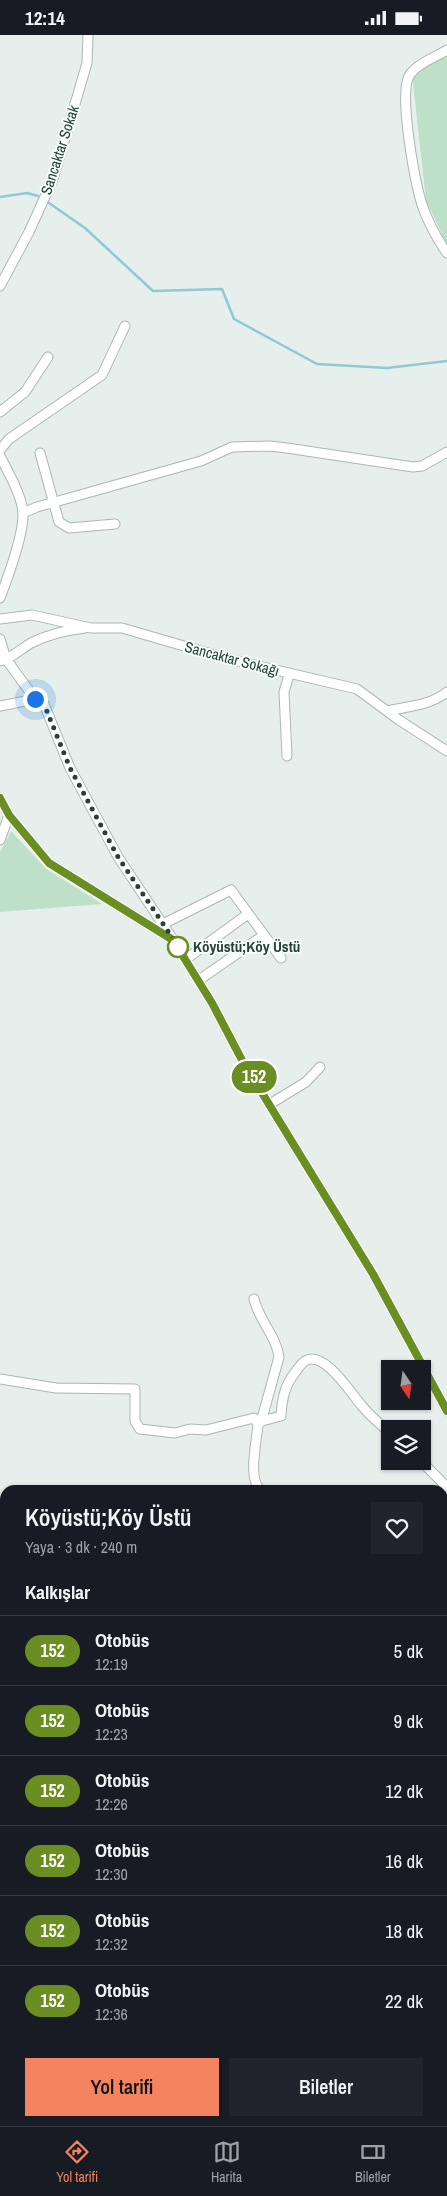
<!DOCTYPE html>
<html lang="tr">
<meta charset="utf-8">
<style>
body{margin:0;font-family:"Archivo Narrow",sans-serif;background:#20242c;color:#f1f3f6;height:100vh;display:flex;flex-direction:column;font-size:19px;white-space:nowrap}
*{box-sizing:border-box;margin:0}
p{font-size:16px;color:#9ea1a6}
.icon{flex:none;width:28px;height:28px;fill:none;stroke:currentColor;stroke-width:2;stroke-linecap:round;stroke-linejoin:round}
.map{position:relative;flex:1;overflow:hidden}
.drawer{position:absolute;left:0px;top:1450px;width:448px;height:641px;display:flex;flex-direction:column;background:#171b24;border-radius:15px 15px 0 0;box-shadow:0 1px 4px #0004}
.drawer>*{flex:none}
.badge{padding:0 10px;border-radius:16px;font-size:18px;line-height:32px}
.needle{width:32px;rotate:167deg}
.buttons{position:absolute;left:381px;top:1325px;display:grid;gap:10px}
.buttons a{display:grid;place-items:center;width:50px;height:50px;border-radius:0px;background:#171b24;box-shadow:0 1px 4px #0004;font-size:25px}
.you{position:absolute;width:25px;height:25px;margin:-12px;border:4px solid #fff;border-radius:50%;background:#1a73e8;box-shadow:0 0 0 8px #1a73e833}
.map>.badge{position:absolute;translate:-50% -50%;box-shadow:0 0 0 2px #fff}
h2{padding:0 25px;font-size:19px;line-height:45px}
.round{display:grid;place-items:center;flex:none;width:52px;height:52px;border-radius:0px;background:#20242c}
.summary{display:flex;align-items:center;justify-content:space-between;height:85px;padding:0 25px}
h1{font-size:24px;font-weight:600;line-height:38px}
.button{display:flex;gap:10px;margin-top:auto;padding:10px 25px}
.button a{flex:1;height:58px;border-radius:0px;background:#f4845f;color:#111;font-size:20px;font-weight:600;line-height:58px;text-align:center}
.button a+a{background:#20242c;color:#f1f3f6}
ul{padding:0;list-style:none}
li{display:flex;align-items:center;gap:15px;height:70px;padding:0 25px;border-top:1px solid #363941}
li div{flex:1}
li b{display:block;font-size:19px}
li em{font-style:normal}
li .badge{min-width:55px;font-weight:700;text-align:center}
.status{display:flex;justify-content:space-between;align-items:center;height:35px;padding:0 25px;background:#171b24;direction:ltr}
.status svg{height:14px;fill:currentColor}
.dock{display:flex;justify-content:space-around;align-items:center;height:70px;border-top:1px solid #363941;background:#171b24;font-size:14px;color:#9ea1a6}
.dock a{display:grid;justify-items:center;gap:2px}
.dock .active{color:#f4845f}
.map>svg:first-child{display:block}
.green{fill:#bfe0c8}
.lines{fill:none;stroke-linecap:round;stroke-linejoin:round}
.stream{stroke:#8ec9d4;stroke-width:2.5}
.minor-casing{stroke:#a8b8b2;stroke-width:11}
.minor{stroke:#fff;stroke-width:9}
.line-casing{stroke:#fff;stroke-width:11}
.line{stroke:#6b8e23;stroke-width:8}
.walk{stroke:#24423a;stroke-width:5;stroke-dasharray:0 9}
.stop-dot{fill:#fff;stroke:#6b8e23;stroke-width:2.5}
.labels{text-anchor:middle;stroke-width:4;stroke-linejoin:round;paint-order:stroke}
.street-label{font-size:15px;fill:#24423a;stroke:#f7fbf9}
.stop-label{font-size:15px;font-weight:bold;fill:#24423a;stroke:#f7fbf9;text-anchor:start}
</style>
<div class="status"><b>12:14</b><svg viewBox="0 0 49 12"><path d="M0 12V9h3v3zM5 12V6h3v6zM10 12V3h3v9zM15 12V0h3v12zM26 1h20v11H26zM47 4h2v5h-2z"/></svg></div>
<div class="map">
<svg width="447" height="2091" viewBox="0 0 447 2091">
<rect width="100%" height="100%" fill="#e6efeb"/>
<g class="green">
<polygon points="447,20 447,210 426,165 412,39"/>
<polygon points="11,796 46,834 102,869 0,877 0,817"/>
</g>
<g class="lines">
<g class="stream">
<polyline points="0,162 27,158 38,161"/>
<polyline points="49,168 85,193 153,256 222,254 234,284 317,329 387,333 447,326"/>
</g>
<defs>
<g id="minor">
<path d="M447 15C436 22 416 29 409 41 399 60 414 140 420 163 425 181 436 203 447 218"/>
<polyline points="0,251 29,197 53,144 87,28 88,0"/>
<polyline points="0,377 25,357 48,322"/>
<polyline points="0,415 9,404 102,340 125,291"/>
<polyline points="40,418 59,487 69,493 115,489"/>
<path d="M0 421C8 437 23 462 23 480 23 502 8 542 0 563"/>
<polyline points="23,478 37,472 201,426 232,412 270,411 287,413 413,432 422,431 447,417"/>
<polyline points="0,584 32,580 91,593 122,593 225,623 357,654 399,685 447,716"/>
<polyline points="0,604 6,624 35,664 44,669 70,733 118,822 172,903"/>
<path d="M0 626C12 623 21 614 31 608 47 600 68 595 85 593"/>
<polyline points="0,671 35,664"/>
<path d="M388 676C408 671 429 671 447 657"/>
<polyline points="287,721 284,657 289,640"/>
<polyline points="0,763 9,780 49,828 173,905 212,968 243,1027 373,1239 447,1376"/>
<polyline points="0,805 9,780"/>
<polyline points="163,889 231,855 281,923"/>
<polyline points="186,924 248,879"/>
<polyline points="199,945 264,900"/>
<polyline points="270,1069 306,1047 320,1032"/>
<path d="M254 1264C259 1286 276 1300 279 1322L261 1387"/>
<path d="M0 1344 56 1353 135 1354V1386L140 1394 175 1398 190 1394 206 1395 254 1383 258 1389C257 1405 247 1446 261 1455"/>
<path d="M262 1386 281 1381C282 1363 285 1349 297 1335 299 1332 302 1328 305 1326 324 1314 352 1360 362 1371 370 1381 380 1389 390 1398"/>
<polyline points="421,1426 447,1452"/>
<polyline points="442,1483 447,1482"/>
<polyline points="0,2082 5,2083"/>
<polyline points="27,2086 53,2091"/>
</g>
</defs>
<use href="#minor" class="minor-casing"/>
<use href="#minor" class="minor"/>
</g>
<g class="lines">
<defs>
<polyline id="line" points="0,763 9,780 49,828 173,905 212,968 243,1027 373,1239 447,1376"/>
</defs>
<use href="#line" class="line-casing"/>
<use href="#line" class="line"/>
<polyline class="walk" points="35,664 44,669 70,733 118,822 180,914 178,912"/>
</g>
<circle class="stop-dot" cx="178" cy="912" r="10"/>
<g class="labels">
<g class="street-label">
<text transform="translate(60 115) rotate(-72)" y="5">Sancaktar Sokak</text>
<text transform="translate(232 624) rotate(15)" y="5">Sancaktar Sokağı</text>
</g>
<g class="stop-label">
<text x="193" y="917">Köyüstü;Köy Üstü</text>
</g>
</g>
</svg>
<div class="buttons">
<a><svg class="needle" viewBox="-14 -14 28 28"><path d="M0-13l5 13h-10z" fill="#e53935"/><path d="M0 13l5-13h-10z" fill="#9ea1a6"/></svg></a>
<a><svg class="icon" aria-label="layers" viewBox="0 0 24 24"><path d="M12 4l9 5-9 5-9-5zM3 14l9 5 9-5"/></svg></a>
</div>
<div class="you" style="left:35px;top:664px"></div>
<b class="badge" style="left:254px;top:1042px;background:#6b8e23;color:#fff">152</b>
<section class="drawer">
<div class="summary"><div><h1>Köyüstü;Köy Üstü</h1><p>Yaya · 3 dk · 240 m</p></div><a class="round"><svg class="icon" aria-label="heart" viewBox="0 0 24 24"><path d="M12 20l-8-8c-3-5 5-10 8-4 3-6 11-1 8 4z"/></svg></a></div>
<h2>Kalkışlar</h2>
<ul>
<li><span class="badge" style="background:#6b8e23;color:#fff">152</span><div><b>Otobüs</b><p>12:19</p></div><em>5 dk</em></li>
<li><span class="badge" style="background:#6b8e23;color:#fff">152</span><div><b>Otobüs</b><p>12:23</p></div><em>9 dk</em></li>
<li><span class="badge" style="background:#6b8e23;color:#fff">152</span><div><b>Otobüs</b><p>12:26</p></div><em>12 dk</em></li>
<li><span class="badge" style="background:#6b8e23;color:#fff">152</span><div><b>Otobüs</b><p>12:30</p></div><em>16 dk</em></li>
<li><span class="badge" style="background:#6b8e23;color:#fff">152</span><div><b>Otobüs</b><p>12:32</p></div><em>18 dk</em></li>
<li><span class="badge" style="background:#6b8e23;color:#fff">152</span><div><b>Otobüs</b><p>12:36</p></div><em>22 dk</em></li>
</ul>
<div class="button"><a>Yol tarifi</a><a>Biletler</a></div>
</section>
</div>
<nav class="dock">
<a class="active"><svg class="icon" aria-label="directions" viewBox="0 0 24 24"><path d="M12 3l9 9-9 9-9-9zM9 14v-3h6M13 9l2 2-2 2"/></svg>Yol tarifi</a>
<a><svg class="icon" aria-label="map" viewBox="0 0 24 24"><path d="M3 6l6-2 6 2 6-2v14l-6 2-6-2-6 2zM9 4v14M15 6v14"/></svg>Harita</a>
<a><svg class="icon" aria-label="tickets" viewBox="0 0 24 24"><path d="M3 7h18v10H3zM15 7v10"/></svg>Biletler</a>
</nav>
